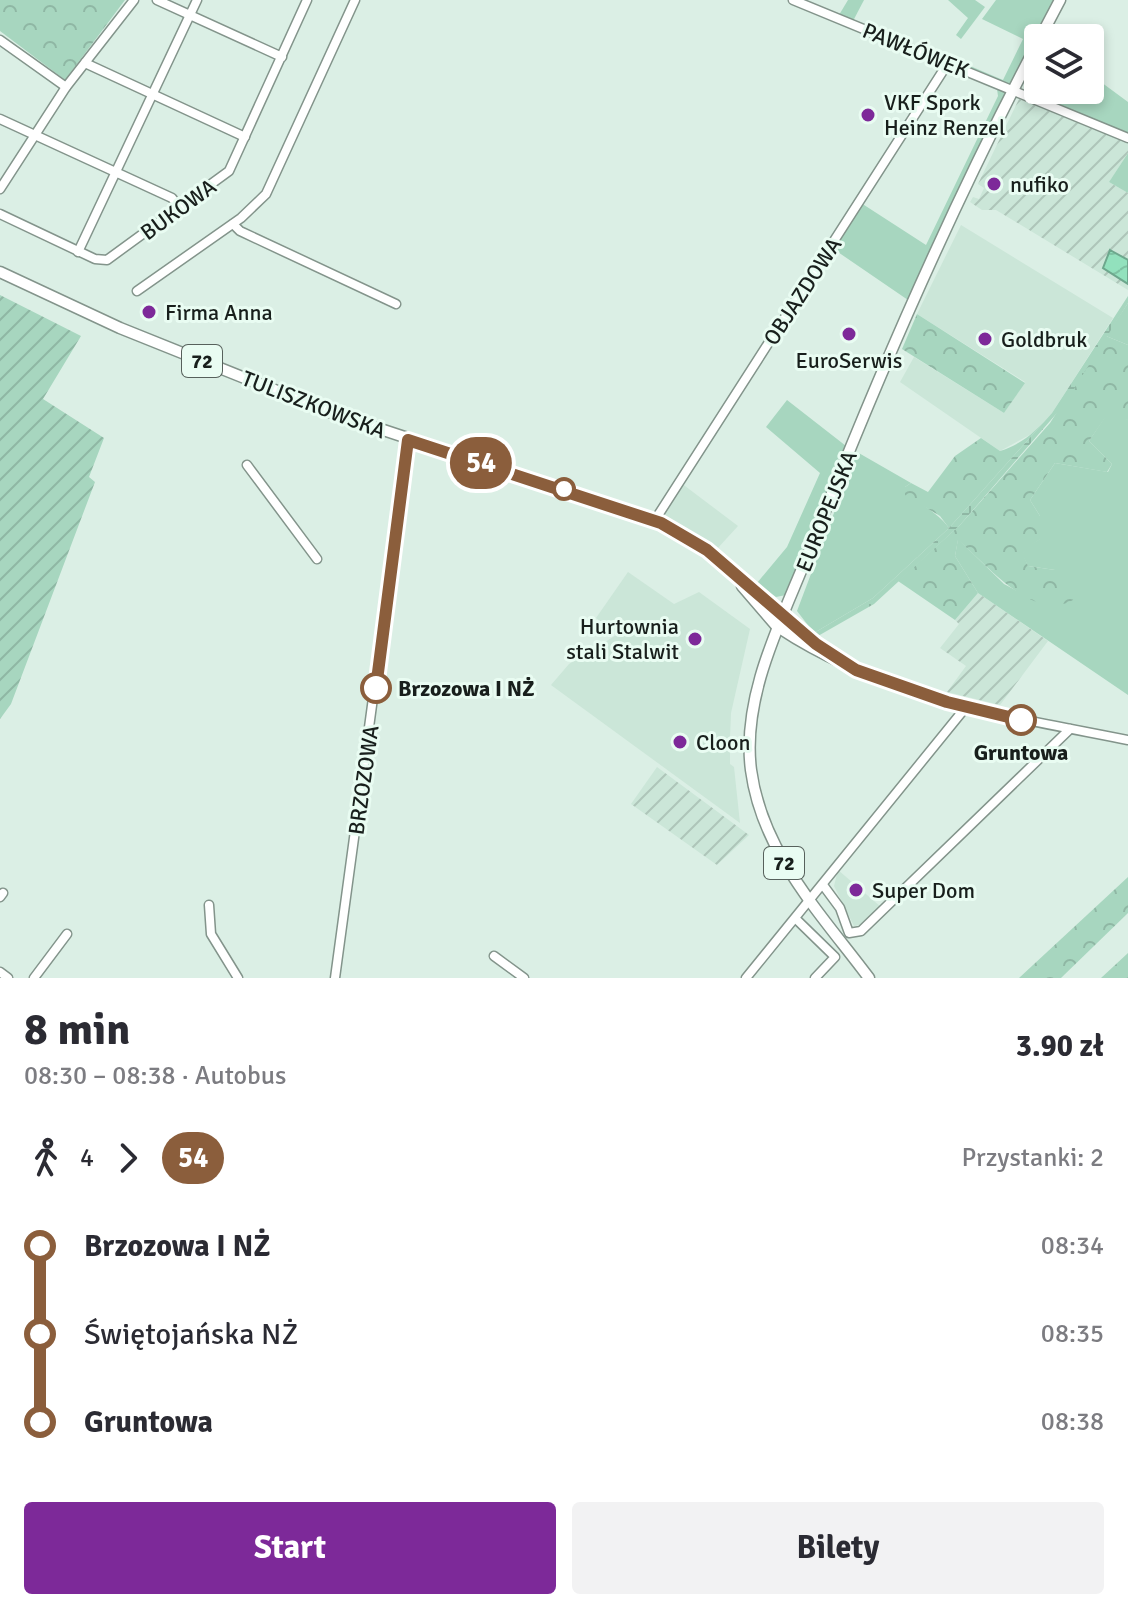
<!DOCTYPE html>
<html lang="pl">
<meta charset="utf-8">
<style>
body{margin:0;font-family:Signika,sans-serif;background:#f2f2f3;color:#2b2b33;height:100vh;display:flex;flex-direction:column;font-size:30px;white-space:nowrap}
*{box-sizing:border-box;margin:0}
p{font-size:26px;color:#7c7c81}
.icon{flex:none;width:44px;height:44px;fill:none;stroke:currentColor;stroke-width:2;stroke-linecap:round;stroke-linejoin:round}
.map{position:relative;height:978px;overflow:hidden}
.drawer{display:flex;flex-direction:column;background:#fff;flex:1}
.drawer>*{flex:none}
.badge{padding:0 16px;border-radius:26px;font-size:28px;line-height:52px}
.fabs{position:absolute;left:1024px;top:24px;display:grid;gap:16px}
.fabs a{display:grid;place-items:center;width:80px;height:80px;border-radius:8px;background:#fff;box-shadow:0 4px 12px #0003;font-size:40px}
.map>.badge{position:absolute;translate:-50% -50%;box-shadow:0 0 0 4px #fff}
.legs{display:flex;align-items:center;gap:12px;height:88px;padding:0 24px;font-size:26px}
.legs p{margin-inline-start:auto}
.head{display:flex;align-items:center;justify-content:space-between;height:136px;padding:0 24px}
h1{font-size:44px;font-weight:700;line-height:60px}
.action{display:flex;gap:16px;margin-top:auto;padding:16px 24px}
.action a{flex:1;height:92px;border-radius:8px;background:#7d2999;color:#fff;font-size:32px;font-weight:700;line-height:92px;text-align:center}
.action a+a{background:#f2f2f3;color:#2b2b33}
ul{padding:0 24px;list-style:none}
li{display:flex;align-items:center;gap:28px;height:88px;font-size:30px}
li i{display:grid;place-items:center;width:12px;height:100%;margin:0 10px;background:currentColor}
li i::after{content:'';width:20px;height:20px;margin:-10px;border:6px solid;border-radius:50%;background:#fff}
li p{margin-inline-start:auto}
li:first-child i{background:linear-gradient(#0000 50%,currentColor 0)}
li:last-child i{background:linear-gradient(currentColor 50%,#0000 0)}
.map>svg:first-child{display:block}
.built{fill:#cbe6d8}
.industrial{fill:url(#industrial-furrows)}
.grass{fill:#a7d6bf}
.forest{fill:url(#forest-crowns)}
.wetland{fill:url(#wetland-marsh)}
.garden{fill:url(#garden-furrows)}
.water{fill:url(#water-waves);stroke:#6da78d;stroke-width:2}
.lines{fill:none;stroke-linecap:round;stroke-linejoin:round}
.minor-casing{stroke:#83948b;stroke-width:11}
.major-casing{stroke:#83948b;stroke-width:13}
.minor{stroke:#fff;stroke-width:8}
.major{stroke:#fff;stroke-width:10}
.line-1-casing{stroke:#fff;stroke-width:18}
.line-1{stroke:#8b5e3c;stroke-width:12}
.poi-dot{fill:#7d2999;stroke:#e9fcf2;stroke-width:3}
.stop-1-dot{fill:#fff;stroke:#8b5e3c;stroke-width:4}
.labels{text-anchor:middle;stroke-width:6;stroke-linejoin:round;paint-order:stroke}
.shield{fill:#e9fcf2;stroke:#57615c;stroke-width:2}
.shield-label{font-size:20px;font-weight:bold;fill:#181f1c}
.street-label{font-size:22px;fill:#181f1c;stroke:#e9fcf2}
.poi-label{font-size:22px;fill:#181f1c;stroke:#e9fcf2;text-anchor:start}
.stop-label{font-size:22px;font-weight:bold;fill:#181f1c;stroke:#e9fcf2;text-anchor:start}
</style>
<div class="map">
<svg width="1128" height="978" viewBox="0 0 1128 978">
<defs>
<pattern id="industrial-furrows" width="10" height="10" patternUnits="userSpaceOnUse" patternTransform="scale(2)"><rect width="10" height="10" fill="#cbe6d8"/><path d="M-1 1l2-2M0 10L10 0M9 11l2-2" fill="none" stroke="#aec5b9"/></pattern>
<pattern id="forest-crowns" width="20" height="18" patternUnits="userSpaceOnUse" patternTransform="scale(2)"><rect width="20" height="18" fill="#a7d6bf"/><path d="M2 6a3 3 0 1 1 6 0M12 15a3 3 0 1 1 6 0" fill="none" stroke="#8fb7a4"/></pattern>
<pattern id="wetland-marsh" width="20" height="14" patternUnits="userSpaceOnUse" patternTransform="scale(2)"><rect width="20" height="14" fill="#a7d6bf"/><path d="M1 5h8M5 5V1M11 12h8M15 12V8" fill="none" stroke="#8fb7a4"/></pattern>
<pattern id="garden-furrows" width="10" height="10" patternUnits="userSpaceOnUse" patternTransform="scale(2)"><rect width="10" height="10" fill="#a7d6bf"/><path d="M-1 1l2-2M0 10L10 0M9 11l2-2" fill="none" stroke="#8fb7a4"/></pattern>
<pattern id="water-waves" width="16" height="10" patternUnits="userSpaceOnUse" patternTransform="scale(2)"><rect width="16" height="10" fill="#92e1bd"/><path d="M0 5q4-4 8 0t8 0" fill="none" stroke="#7dc1a2"/></pattern>
</defs>
<rect width="100%" height="100%" fill="#dbefe5"/>
<g class="built">
<polygon points="961,225 1113,318 1052,413 1035,432 1000,451 900,382 914,357 1004,413 1025,382 917,314"/>
<polygon points="681,483 738,526 716,550 661,514"/>
<polygon points="628,572 674,604 699,592 750,629 731,713 730,738 730,764 734,767 740,823 551,685 569,664 618,634 596,618"/>
<polygon points="838,870 881,907 859,925 854,926 834,886"/>
</g>
<g class="industrial">
<polygon points="1019,99 1128,143 1128,153 1109,182 1128,193 1128,290 996,210 982,210 970,202 973,197 979,199 984,188 978,184"/>
<polygon points="978,593 1048,641 1000,705 947,692 966,666 940,648 959,624 955,620"/>
<polygon points="657,767 749,835 717,865 631,804"/>
</g>
<g class="grass">
<polygon points="848,0 864,0 853,21 839,15"/>
<polygon points="948,0 975,0 985,7 961,39 956,35 968,18"/>
<polygon points="996,0 1056,0 1000,103 908,300 832,248 861,203 926,245 998,96 997,89 950,70 956,60 1003,80 1023,39 982,19"/>
<polygon points="1038,57 1038,90 1090,90 1090,74 1128,102 1128,135 1025,93"/>
<polygon points="1128,153 1128,193 1109,182"/>
<polygon points="1128,303 1128,345 1106,336"/>
<polygon points="787,400 846,446 786,595 776,597 757,583 787,547 820,473 766,427"/>
<polygon points="1118,416 1128,420 1128,695 978,593 955,556 958,539 1004,584 1021,593 1055,570 1028,566 1022,554 1028,546 1040,539 1040,516 1030,500 1055,463 1108,472 1112,464 1089,441 1105,417"/>
<path d="M857 452 911 483 905 487C920 507 936 510 949 528L873 598 814 633 797 611Z"/>
</g>
<g class="forest">
<polygon points="0,0 125,0 65,80 0,31"/>
<polygon points="917,314 1025,383 1004,413 902,349"/>
<path d="M1106 336 1128 345V420L1105 418 1089 441 1112 464 1107 472 1055 463 1030 500 1040 516 1054 526C1047 540 1032 540 1023 554L1028 566 1055 570 1081 594C1040 632 987 564 958 540L955 556 978 593 955 620 898 581 960 525 1050 423Z"/>
<path d="M1052 413 949 528 940 516 905 495V487L911 483 928 492 955 456 981 438 1000 451C1023 444 1037 430 1052 413Z"/>
<polygon points="1128,877 1128,913 1061,978 1019,978"/>
<polygon points="1128,953 1128,978 1101,978"/>
</g>
<polygon class="wetland" points="1128,296 1128,303 1063,406 960,525 874,604 818,636 814,633 873,598 949,528 1052,413"/>
<polygon class="garden" points="0,295 81,336 43,399 104,438 89,477 95,482 11,704 0,719"/>
<polygon class="water" points="1110,250 1128,260 1128,284 1103,268"/>
<g class="lines">
<defs>
<g id="minor">
<polyline points="157,0 282,57"/>
<polyline points="793,0 1128,138"/>
<polyline points="0,40 66,87"/>
<polyline points="85,63 245,137"/>
<polyline points="0,119 172,198 180,208"/>
<polyline points="0,189 66,87 134,0"/>
<polyline points="0,214 95,259 107,260 229,171 307,0"/>
<polyline points="233,224 240,231 396,304"/>
<polyline points="78,252 197,0"/>
<polyline points="137,291 241,218 266,194 355,0"/>
<polyline points="247,465 317,559"/>
<polyline points="655,520 948,63"/>
<polyline points="784,617 821,649 844,662"/>
<path d="M779 629C883 698 1008 716 1128 740"/>
<polyline points="823,885 840,908 849,933 861,931 1070,729"/>
<polyline points="0,897 3,893"/>
<polyline points="209,905 211,934 238,978"/>
<polyline points="796,919 835,957 815,978"/>
<polyline points="494,956 524,978"/>
<polyline points="0,972 8,978"/>
<polyline points="34,978 67,934"/>
<polyline points="335,978 408,440"/>
<polyline points="746,978 966,707"/>
</g>
<g id="major">
<polyline points="1040,38 1060,0"/>
<polyline points="0,272 120,328 332,413 655,520 707,550 784,617"/>
<polyline points="742,586 779,629"/>
<path d="M869 978C821 914 762 853 751 770 741 693 785 614 812 544 879 373 952 205 1038 42"/>
</g>
</defs>
<use href="#minor" class="minor-casing"/>
<use href="#major" class="major-casing"/>
<use href="#minor" class="minor"/>
<use href="#major" class="major"/>
</g>
<g class="lines">
<defs>
<polyline id="line-1" points="376,688 408,440 661,523 707,550 816,644 856,670 947,702 1021,720"/>
</defs>
<use href="#line-1" class="line-1-casing"/>
<use href="#line-1" class="line-1"/>
</g>
<g class="poi-dot">
<circle cx="868" cy="115" r="8"/>
<circle cx="994" cy="184" r="8"/>
<circle cx="149" cy="312" r="8"/>
<circle cx="849" cy="334" r="8"/>
<circle cx="985" cy="339" r="8"/>
<circle cx="695" cy="639" r="8"/>
<circle cx="680" cy="742" r="8"/>
<circle cx="856" cy="890" r="8"/>
</g>
<g class="stop-1-dot">
<circle cx="564" cy="489" r="10"/>
<circle cx="376" cy="688" r="14"/>
<circle cx="1021" cy="720" r="14"/>
</g>
<g class="labels">
<g class="shield">
<rect x="182" y="345" width="40" height="32" rx="6"/>
<rect x="764" y="847" width="40" height="32" rx="6"/>
</g>
<g class="shield-label">
<text x="202" y="368">72</text>
<text x="784" y="870">72</text>
</g>
<g class="street-label">
<text transform="translate(916 50) rotate(22)" y="8">PAWŁÓWEK</text>
<text transform="translate(178 209) rotate(-36)" y="8">BUKOWA</text>
<text transform="translate(802 291) rotate(-57)" y="8">OBJAZDOWA</text>
<text transform="translate(314 404) rotate(21)" y="8">TULISZKOWSKA</text>
<text transform="translate(826 511) rotate(-68)" y="8">EUROPEJSKA</text>
<text transform="translate(363 780) rotate(-82)" y="8">BRZOZOWA</text>
</g>
<g class="poi-label">
<text x="884" y="110">VKF Spork<tspan x="884" dy="25">Heinz Renzel</tspan></text>
<text x="1010" y="192">nufiko</text>
<text x="165" y="320">Firma Anna</text>
<text x="1001" y="347">Goldbruk</text>
<text x="849" y="368" text-anchor="middle">EuroSerwis</text>
<text x="679" y="634" text-anchor="end">Hurtownia<tspan x="679" dy="25">stali Stalwit</tspan></text>
<text x="696" y="750">Cloon</text>
<text x="872" y="898">Super Dom</text>
</g>
<g class="stop-label">
<text x="398" y="696">Brzozowa I NŻ</text>
<text x="1021" y="760" text-anchor="middle">Gruntowa</text>
</g>
</g>
</svg>
<div class="fabs">
<a><svg class="icon" aria-label="layers" viewBox="0 0 24 24"><path d="M12 4l9 5-9 5-9-5zM3 14l9 5 9-5"/></svg></a>
</div>
<b class="badge" style="left:481px;top:463px;background:#8b5e3c;color:#fff">54</b>
</div>
<section class="drawer">
<div class="head"><div><h1>8 min</h1><p>08:30 – 08:38 · Autobus</p></div><b>3.90 zł</b></div>
<div class="legs"><svg class="icon" aria-label="walk" viewBox="0 0 24 24"><circle cx="13" cy="4" r="2"/><path d="M13 8l-2 6 4 7M11 14l-3 7M7 12l3-4h3l4 4"/></svg>4<svg class="icon" aria-label="forward" viewBox="0 0 24 24"><path d="M9 5l7 7-7 7"/></svg><b class="badge" style="background:#8b5e3c;color:#fff">54</b><p>Przystanki: 2</p></div>
<ul>
<li><i style="color:#8b5e3c"></i><b>Brzozowa I NŻ</b><p>08:34</p></li>
<li><i style="color:#8b5e3c"></i><span>Świętojańska NŻ</span><p>08:35</p></li>
<li><i style="color:#8b5e3c"></i><b>Gruntowa</b><p>08:38</p></li>
</ul>
<div class="action"><a>Start</a><a>Bilety</a></div>
</section>
